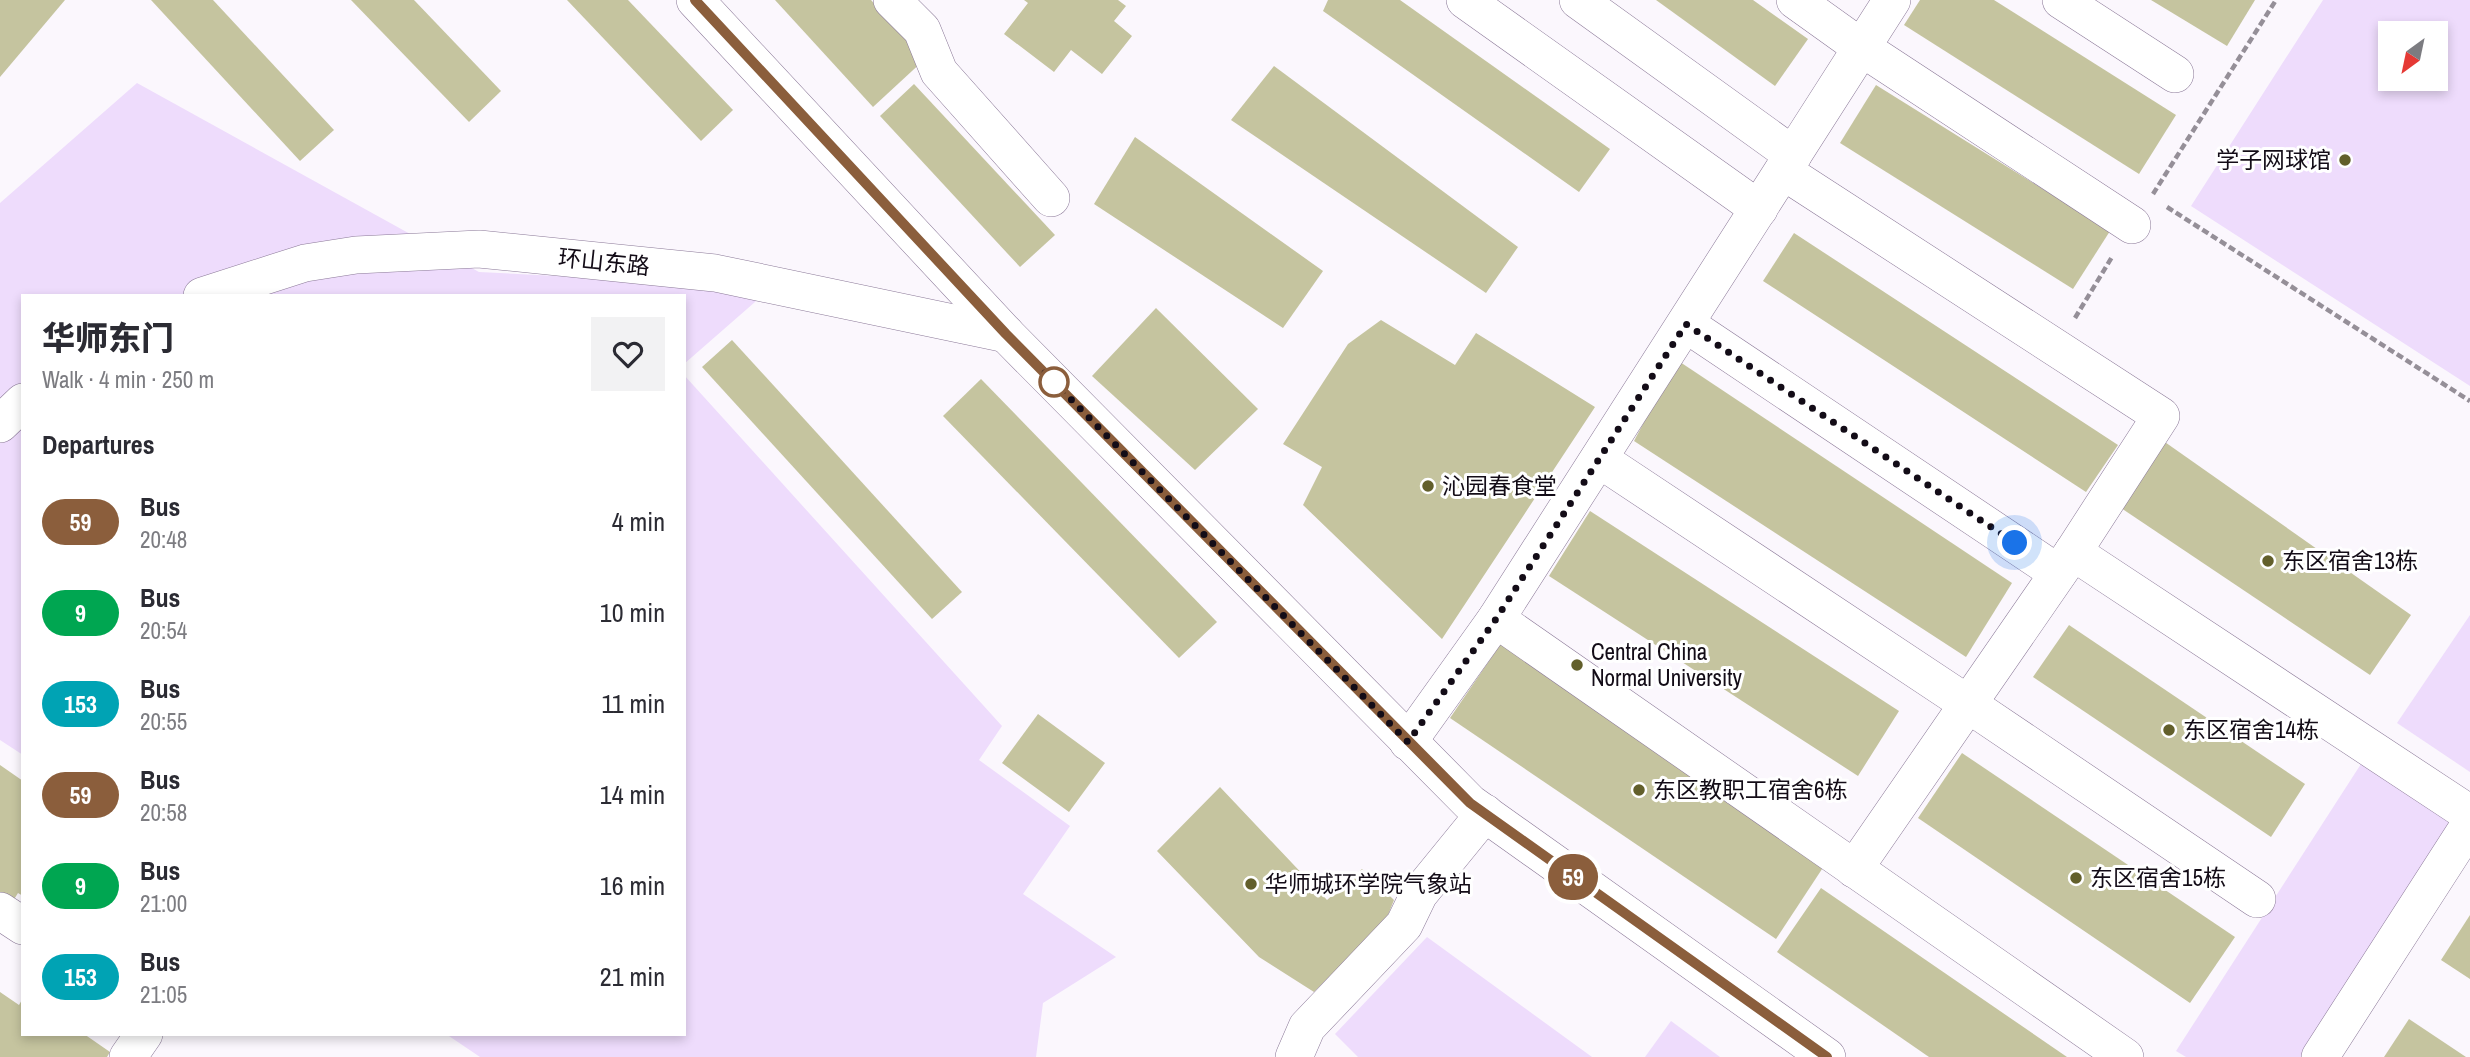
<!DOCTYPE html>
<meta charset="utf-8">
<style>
body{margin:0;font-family:"Archivo Narrow","Noto Sans SC",sans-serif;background:#f2f2f3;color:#2b2b33;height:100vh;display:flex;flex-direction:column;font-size:26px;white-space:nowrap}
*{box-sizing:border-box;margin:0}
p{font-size:23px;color:#7c7c81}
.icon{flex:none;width:38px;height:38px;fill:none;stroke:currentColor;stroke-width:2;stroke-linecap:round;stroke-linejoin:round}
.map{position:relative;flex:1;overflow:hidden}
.panel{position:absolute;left:21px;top:294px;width:665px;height:742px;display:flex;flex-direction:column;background:#fff;border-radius:0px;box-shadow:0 4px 10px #0003}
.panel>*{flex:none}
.badge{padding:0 14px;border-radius:23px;font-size:24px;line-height:46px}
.needle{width:46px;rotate:213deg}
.buttons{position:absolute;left:2378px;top:21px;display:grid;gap:14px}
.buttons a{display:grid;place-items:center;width:70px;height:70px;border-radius:0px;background:#fff;box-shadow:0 4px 10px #0003;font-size:35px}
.you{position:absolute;width:35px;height:35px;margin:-18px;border:5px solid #fff;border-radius:50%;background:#1a73e8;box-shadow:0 0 0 10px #1a73e833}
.map>.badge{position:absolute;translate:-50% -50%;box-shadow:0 0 0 4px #fff}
h2{padding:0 21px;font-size:26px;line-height:63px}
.round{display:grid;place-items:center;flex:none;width:74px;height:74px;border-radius:0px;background:#f2f2f3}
.overview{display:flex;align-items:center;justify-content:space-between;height:119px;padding:0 21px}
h1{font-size:33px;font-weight:800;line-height:52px}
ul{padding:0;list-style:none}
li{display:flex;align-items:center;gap:21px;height:91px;padding:0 21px}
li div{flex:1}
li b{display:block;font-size:26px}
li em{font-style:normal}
li .badge{min-width:77px;font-weight:700;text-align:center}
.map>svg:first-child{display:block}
.green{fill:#eedcfc;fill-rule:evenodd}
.building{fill:#c5c49f}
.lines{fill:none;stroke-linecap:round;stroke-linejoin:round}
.minor-casing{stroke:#8b7998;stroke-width:38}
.path{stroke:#958f98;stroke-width:4.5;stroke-dasharray:7 3.5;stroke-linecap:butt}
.minor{stroke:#fff;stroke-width:37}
.line-casing{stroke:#fff;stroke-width:16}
.line{stroke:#8b5e3c;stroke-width:10}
.walk{stroke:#130c17;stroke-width:7;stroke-dasharray:0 12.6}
.poi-dot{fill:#625f2b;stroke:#fff;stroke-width:2.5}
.stop-dot{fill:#fff;stroke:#8b5e3c;stroke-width:3.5}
.labels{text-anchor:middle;stroke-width:6;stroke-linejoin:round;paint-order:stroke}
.poi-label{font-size:23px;fill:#130c17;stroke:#fff;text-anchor:start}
.street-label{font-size:23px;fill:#130c17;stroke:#fff}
</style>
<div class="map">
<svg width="2470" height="1057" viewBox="0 0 2470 1057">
<rect width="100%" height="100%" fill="#fbf7fd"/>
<g class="green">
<path d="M2323 0H2470V386L2191 206ZM2390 33H2436V79H2390Z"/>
<polygon points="137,83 479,272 712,284 763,295 684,364 684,296 23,296 23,755 0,740 0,203"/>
<polygon points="684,375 1002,726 979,760 1070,826 1023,894 1116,957 1043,1003 1036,1057 480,1057 446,1034 684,1034"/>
<polygon points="2470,615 2470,772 2397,723"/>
<polygon points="2370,750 2470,814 2320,1057 2186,1057 2176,1051"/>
<polygon points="1427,937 1592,1057 1358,1057 1335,1034"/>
<polygon points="1671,1021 1720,1057 1645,1057"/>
</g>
<g class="building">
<polygon points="0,0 65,0 0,77"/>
<polygon points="151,0 213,0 334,130 300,161"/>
<polygon points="351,0 414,0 501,91 469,122"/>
<polygon points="567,0 628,0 733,110 701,141"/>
<polygon points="775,0 871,0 925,59 873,107"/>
<polygon points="1024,0 1118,0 1126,6 1114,21 1132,36 1102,74 1071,50 1054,72 1004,34 1028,3"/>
<polygon points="1328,0 1400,0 1610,149 1579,192 1323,11"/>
<polygon points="1656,0 1753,0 1808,39 1775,86"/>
<polygon points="1920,0 1994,0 2176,115 2139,174 1904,25"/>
<polygon points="2151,0 2255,0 2227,46"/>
<polygon points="1274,66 1518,247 1486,293 1231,120"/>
<polygon points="914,84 1055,235 1020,267 880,116"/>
<polygon points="1876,85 2110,231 2073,289 1840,143"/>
<polygon points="1135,137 1323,271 1283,328 1094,204"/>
<polygon points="1794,233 2118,445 2086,492 1763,281"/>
<polygon points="1156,308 1258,409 1195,470 1092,376"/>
<polygon points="1381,320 1455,365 1476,333 1595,407 1442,639 1303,505 1322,467 1283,444 1348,344"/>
<polygon points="732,340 962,592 932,619 702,367"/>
<polygon points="1677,360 2012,583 1966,657 1634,441"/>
<polygon points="981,379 1217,622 1179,658 943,416"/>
<polygon points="2162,440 2411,615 2370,675 2121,508"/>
<polygon points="1590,511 1899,711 1858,776 1549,576"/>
<polygon points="2069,625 2305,784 2271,837 2033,677"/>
<polygon points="1502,642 1826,863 1776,939 1450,718"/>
<polygon points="1038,714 1105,763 1069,812 1002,763"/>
<polygon points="1962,753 2235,937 2190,1003 1918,818"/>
<polygon points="0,765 23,781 23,896 18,893 13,901 0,892"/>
<polygon points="1220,787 1327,900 1362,869 1394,900 1386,920 1314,992 1259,957 1157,851"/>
<polygon points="1821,888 2067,1057 1929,1057 1777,952"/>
<polygon points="2470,915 2470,979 2441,960"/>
<polygon points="0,992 19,1005 23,998 23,1034 84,1034 110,1052 107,1057 0,1057"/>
<polygon points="2409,1019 2466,1057 2384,1057"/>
</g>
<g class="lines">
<defs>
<g id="minor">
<polyline points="695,0 1006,334 1470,803 1827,1057"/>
<polyline points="892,0 922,30 939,72 1051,198"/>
<polyline points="1465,0 1759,209"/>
<polyline points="1578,0 1793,155"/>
<polyline points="1795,0 1862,48 2132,225"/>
<polyline points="2061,0 2175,74"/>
<polyline points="1783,171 2161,416 2073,552 1854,869"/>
<polyline points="202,296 305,263 356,255 479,249 715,273 1006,334"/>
<polyline points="1686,324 2058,573"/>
<polyline points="0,424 23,402"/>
<polyline points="1599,459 1968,704 2257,899"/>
<polyline points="2073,552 2470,814"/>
<polyline points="1496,619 2125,1057"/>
<polyline points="1408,742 1496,619 1892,0"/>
<polyline points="0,911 23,926"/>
<polyline points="128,1057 144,1034"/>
<polyline points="1294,1057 1307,1027 1404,925 1419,894 1485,813"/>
<polyline points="2320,1057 2470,824"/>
</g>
</defs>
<use href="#minor" class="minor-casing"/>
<g class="path">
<polyline points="2153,194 2276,0"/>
<polyline points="2167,207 2470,401"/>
<polyline points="2075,318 2112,257"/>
</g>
<use href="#minor" class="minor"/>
</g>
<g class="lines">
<defs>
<polyline id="line" points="695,0 1006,334 1470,803 1827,1057"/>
</defs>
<use href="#line" class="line-casing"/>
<use href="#line" class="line"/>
<polyline class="walk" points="1054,382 1045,373 1408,742 1496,619 1686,324 2015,543"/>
</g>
<g class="poi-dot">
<circle cx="2345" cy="160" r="7"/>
<circle cx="1428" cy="486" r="7"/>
<circle cx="2268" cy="561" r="7"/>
<circle cx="1577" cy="665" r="7"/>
<circle cx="2169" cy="730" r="7"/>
<circle cx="1639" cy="790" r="7"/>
<circle cx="2076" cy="878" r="7"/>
<circle cx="1251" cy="884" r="7"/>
</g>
<circle class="stop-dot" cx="1054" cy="382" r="14"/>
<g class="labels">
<g class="poi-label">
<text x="2331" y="168" text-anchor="end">学子网球馆</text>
<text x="1442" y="494">沁园春食堂</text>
<text x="2282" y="569">东区宿舍13栋</text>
<text x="1591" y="660">Central China<tspan x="1591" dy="26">Normal University</tspan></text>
<text x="2183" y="738">东区宿舍14栋</text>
<text x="1653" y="798">东区教职工宿舍6栋</text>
<text x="2090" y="886">东区宿舍15栋</text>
<text x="1265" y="892">华师城环学院气象站</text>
</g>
<g class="street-label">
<text transform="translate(604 262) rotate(6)" y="8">环山东路</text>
</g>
</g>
</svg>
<div class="buttons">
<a><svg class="needle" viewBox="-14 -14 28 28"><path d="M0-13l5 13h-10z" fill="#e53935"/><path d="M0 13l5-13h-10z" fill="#7c7c81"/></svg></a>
</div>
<div class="you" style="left:2015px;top:543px"></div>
<b class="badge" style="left:1573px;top:877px;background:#8b5e3c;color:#fff">59</b>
<section class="panel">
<div class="overview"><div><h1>华师东门</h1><p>Walk · 4 min · 250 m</p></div><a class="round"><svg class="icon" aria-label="heart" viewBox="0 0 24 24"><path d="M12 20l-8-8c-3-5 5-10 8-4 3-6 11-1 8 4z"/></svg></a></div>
<h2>Departures</h2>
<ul>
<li><span class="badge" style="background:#8b5e3c;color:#fff">59</span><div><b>Bus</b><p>20:48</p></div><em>4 min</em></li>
<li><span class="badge" style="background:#00a651;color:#fff">9</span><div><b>Bus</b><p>20:54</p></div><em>10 min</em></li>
<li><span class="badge" style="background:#00a3b4;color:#fff">153</span><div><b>Bus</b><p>20:55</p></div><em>11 min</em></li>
<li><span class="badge" style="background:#8b5e3c;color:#fff">59</span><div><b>Bus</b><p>20:58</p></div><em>14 min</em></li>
<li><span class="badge" style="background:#00a651;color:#fff">9</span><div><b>Bus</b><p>21:00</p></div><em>16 min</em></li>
<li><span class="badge" style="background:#00a3b4;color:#fff">153</span><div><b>Bus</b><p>21:05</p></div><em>21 min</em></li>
</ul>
</section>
</div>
